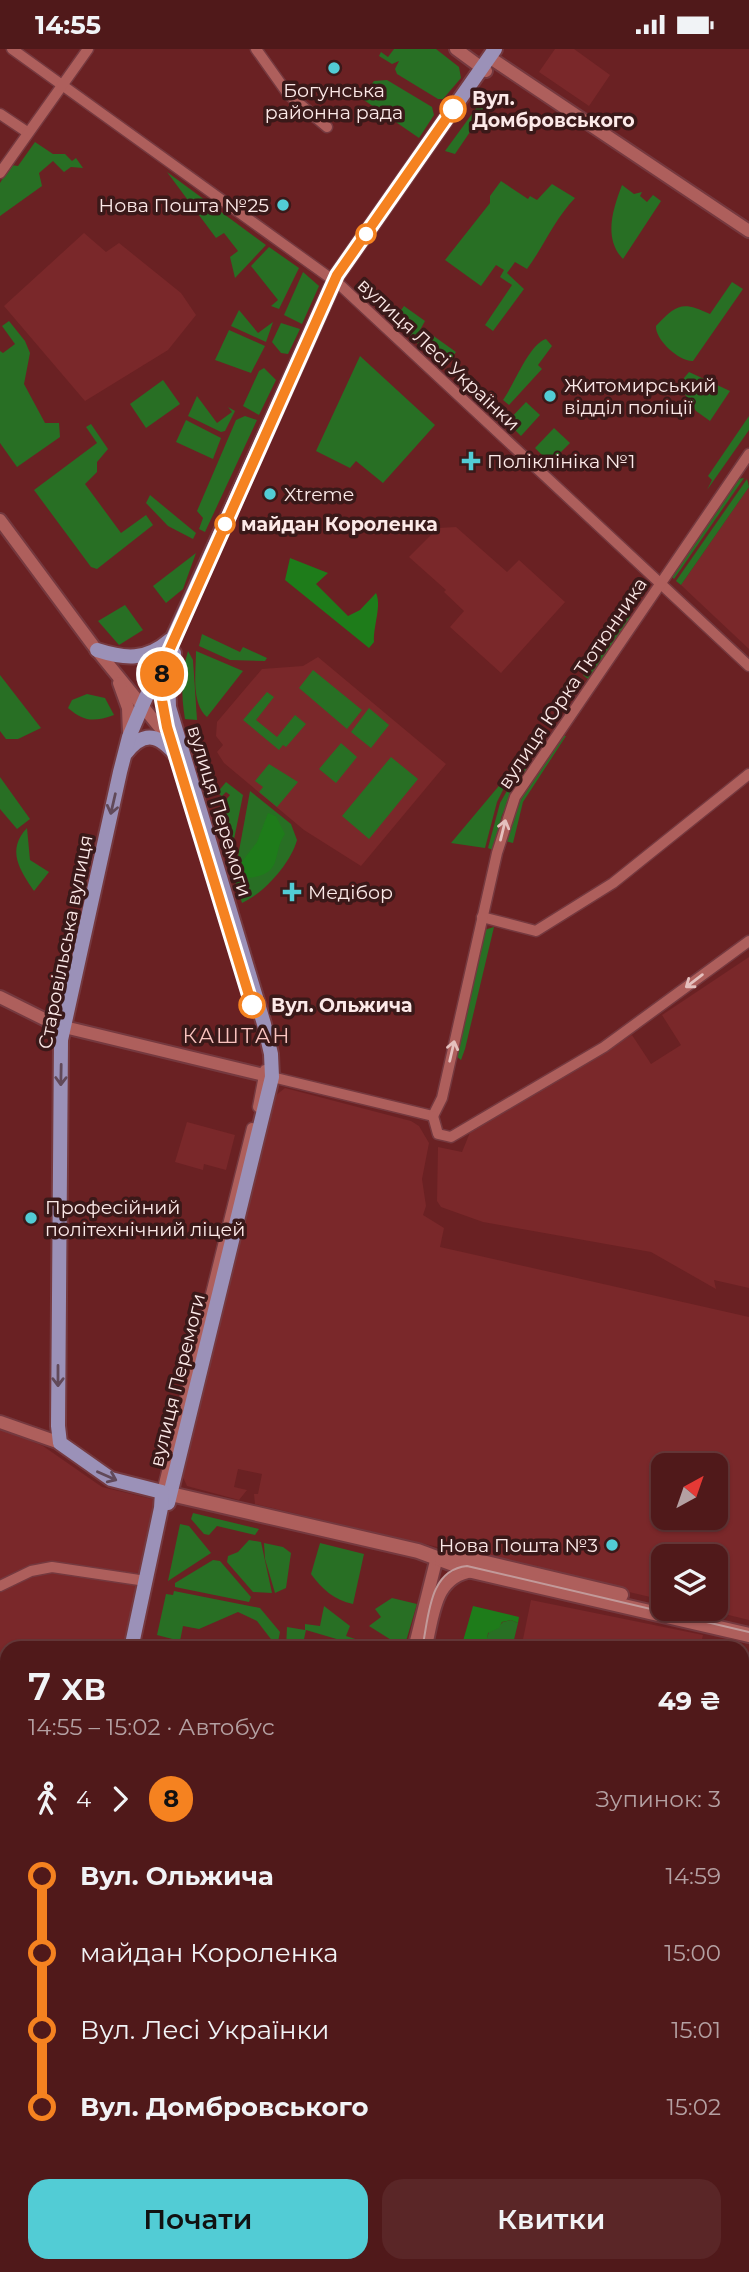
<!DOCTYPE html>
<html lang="uk">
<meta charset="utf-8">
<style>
body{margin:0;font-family:Montserrat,sans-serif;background:#5a2627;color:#f1f3f6;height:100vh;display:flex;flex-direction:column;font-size:26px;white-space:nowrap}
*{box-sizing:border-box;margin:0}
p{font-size:23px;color:#b4a0a2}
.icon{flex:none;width:38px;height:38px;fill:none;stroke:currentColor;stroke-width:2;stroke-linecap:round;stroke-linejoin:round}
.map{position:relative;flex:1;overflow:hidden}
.side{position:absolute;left:0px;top:1592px;width:749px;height:632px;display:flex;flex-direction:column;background:#50191a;border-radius:21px 21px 0 0;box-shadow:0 2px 5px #0004,0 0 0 2px #673839}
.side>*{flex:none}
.badge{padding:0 14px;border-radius:23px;font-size:24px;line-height:46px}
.needle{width:46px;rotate:40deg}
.controls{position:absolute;left:651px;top:1404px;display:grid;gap:14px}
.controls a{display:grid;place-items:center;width:77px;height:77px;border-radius:14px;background:#50191a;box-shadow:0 2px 5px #0004,0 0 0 2px #673839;font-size:35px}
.map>.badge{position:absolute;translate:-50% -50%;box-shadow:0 0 0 4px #fff}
.legs{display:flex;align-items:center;gap:10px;height:77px;padding:0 28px;font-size:23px}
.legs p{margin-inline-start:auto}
.summary{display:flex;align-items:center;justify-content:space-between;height:119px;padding:0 28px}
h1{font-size:38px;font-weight:600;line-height:52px}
.cta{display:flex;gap:14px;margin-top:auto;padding:14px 28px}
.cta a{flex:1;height:80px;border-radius:21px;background:#52ccd5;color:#111;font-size:28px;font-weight:600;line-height:80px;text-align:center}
.cta a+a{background:#5a2627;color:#f1f3f6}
ul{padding:0 28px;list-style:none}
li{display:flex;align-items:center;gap:24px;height:77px;font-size:26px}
li i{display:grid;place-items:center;width:10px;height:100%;margin:0 9px;background:currentColor}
li i::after{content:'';width:18px;height:18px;margin:-9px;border:5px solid;border-radius:50%;background:#50191a}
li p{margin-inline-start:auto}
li:first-child i{background:linear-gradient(#0000 50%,currentColor 0)}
li:last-child i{background:linear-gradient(currentColor 50%,#0000 0)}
.status{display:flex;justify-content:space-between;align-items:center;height:49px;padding:0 35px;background:#50191a;direction:ltr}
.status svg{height:19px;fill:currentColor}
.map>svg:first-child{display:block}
.built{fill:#7a282a;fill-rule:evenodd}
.green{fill:#286f24}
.forest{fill:#1e7c1a}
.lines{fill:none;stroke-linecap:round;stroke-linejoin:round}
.minor-casing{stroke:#75393f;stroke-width:13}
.tertiary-casing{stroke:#75393f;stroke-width:16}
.secondary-casing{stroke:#75393f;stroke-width:18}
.primary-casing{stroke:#75393f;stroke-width:18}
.trunk-casing{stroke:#75393f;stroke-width:19}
.minor{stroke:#ae5f5c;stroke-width:10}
.tertiary{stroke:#ae5f5c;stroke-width:12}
.secondary{stroke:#ae5f5c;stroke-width:14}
.primary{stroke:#9b91b8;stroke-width:14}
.trunk{stroke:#95a2d7;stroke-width:16}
.tram{stroke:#c29a9a;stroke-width:2}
.oneway{stroke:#614959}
.oneway2{stroke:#e5c0be}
.line-1-casing{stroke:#fff;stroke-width:16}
.line-1{stroke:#f58220;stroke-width:10}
.poi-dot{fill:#52ccd5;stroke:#3a1919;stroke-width:2.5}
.stop-1-dot{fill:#fff;stroke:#f58220;stroke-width:3.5}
.labels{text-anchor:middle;stroke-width:7;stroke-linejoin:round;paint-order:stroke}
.poi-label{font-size:19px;fill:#fce9e8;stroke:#3a1919;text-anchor:start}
.stop-label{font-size:19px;font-weight:bold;fill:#fce9e8;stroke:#3a1919;text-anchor:start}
.street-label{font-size:19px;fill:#fce9e8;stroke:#3a1919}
.neighbourhood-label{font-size:21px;letter-spacing:2px;fill:#f8c2be;stroke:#3a1919}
</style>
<div class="status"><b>14:55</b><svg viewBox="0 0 49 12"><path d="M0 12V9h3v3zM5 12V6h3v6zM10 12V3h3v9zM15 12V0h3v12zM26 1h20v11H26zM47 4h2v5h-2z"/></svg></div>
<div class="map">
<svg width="749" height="2223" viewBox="0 0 749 2223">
<rect width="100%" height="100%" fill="#6a2123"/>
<g class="built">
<polygon points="555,0 574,0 610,26 589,57 539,23"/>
<polygon points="84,184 106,203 119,194 181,244 196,266 168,301 85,352 4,257"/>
<polygon points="749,438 749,600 681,536"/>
<polygon points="456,478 507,523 519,511 565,553 501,624 450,578 464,562 444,543 446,541 409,508 438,479"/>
<polygon points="318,608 446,715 361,817 304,781 224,714 217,703 223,696 216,687 217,673 262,620 303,617"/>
<polygon points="749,908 749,1239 714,1231 716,1240 651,1203 483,1173 441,1158 437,1152 438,1098 462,1103 471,1081 632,986 651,1015 681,996 662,966"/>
<path d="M285 1039 411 1072 419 1077 429 1094 422 1130 426 1157 423 1166 444 1179 440 1198 749 1268V1571L700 1559H716V1507H663V1551L255 1455 254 1445H258L262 1425 238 1420 234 1438 247 1441 239 1451 187 1437 181 1424 275 1047ZM663 1416H716V1468H663Z"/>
<polygon points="187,1073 235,1086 226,1121 204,1115 203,1121 175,1113"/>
<polygon points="0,1379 43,1397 102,1438 152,1450 156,1455 125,1599 7,1600 7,1637 3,1640 7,1647 7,1662 5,1673 0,1676"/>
<polygon points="531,1551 703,1586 700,1599 521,1600"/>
<polygon points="39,2217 133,2217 137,2223 37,2223"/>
</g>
<g class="green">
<polygon points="394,0 436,0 459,18 461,29 443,50 438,50 397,25 395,20 399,12 392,15 379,7 381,3 388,8"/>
<polygon points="387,31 432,58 434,66 419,89 361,49 374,32"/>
<polygon points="488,43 493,49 455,105 445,102"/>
<polygon points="35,93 53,105 65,105 72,112 76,109 83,119 71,118 64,123 53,112 39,124 42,137 0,167 0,134 11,116 18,117"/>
<polygon points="167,123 266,196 235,229 230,208 238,202 224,184 216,189"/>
<path d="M501 132 528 150 530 147 537 151 552 135 575 149C554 171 544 197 527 220L515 213 507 224 524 240 493 282 485 276 512 236 500 228 504 221 496 216 481 237 445 211 490 154V147Z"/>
<path d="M622 136 634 145 642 143 640 147 647 153 653 146 661 152 623 210C603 189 613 160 622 136Z"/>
<polygon points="269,198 299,219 279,260 271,257 278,251 251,217"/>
<polygon points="303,223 319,237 302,275 284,266"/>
<path d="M732 233 743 240 693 312C680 313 655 291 656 277 677 255 682 252 710 265Z"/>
<polygon points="404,257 425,272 420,281 426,285 428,283 456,303 447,316 441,316 393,272"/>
<polygon points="239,261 258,284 273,273 266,293 231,277"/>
<polygon points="9,272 25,292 30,304 24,335 45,374 59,374 60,388 17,418 0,394 0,302 3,304 15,295 2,277"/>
<polygon points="281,274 300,280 288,305 281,304 272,293"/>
<polygon points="229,281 265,297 251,324 215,311"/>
<path d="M546 290 552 297 538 316 542 320 509 356 503 351C514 336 529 295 546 290Z"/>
<polygon points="360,307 435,376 383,434 356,412 350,419 316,402"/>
<polygon points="264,319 276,331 259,366 243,357 259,322"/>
<polygon points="689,323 730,342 710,372 696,362 682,341 684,329"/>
<polygon points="163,331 180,355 146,379 130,355"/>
<polygon points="197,347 217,374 232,363 228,358 235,362 225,382 221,383 188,367"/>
<polygon points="526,353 540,366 521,387 507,373"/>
<polygon points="245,367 257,371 205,483 199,480 203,469 197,462 236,371"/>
<polygon points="749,367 749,381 707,441 712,431 708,427"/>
<polygon points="186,371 221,389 213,410 176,393"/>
<polygon points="91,375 108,400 97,413 97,423 85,435 121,484 146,466 153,476 97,520 91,518 34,441 97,394 86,378"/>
<polygon points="554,379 570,394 550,414 535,399"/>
<polygon points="744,429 674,530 671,527 738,430"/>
<polygon points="747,430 749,438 681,536 676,532"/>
<polygon points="150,446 196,484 193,490 168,477 146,454"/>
<polygon points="196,504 183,540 166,554 153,537"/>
<polygon points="125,556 143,581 119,596 98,572"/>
<polygon points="625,564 631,568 588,630 583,626"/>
<polygon points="202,585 240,603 243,598 267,609 265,612 230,611 199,597"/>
<path d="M188 602 193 611 197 671 185 670C181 646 181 625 188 602Z"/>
<path d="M196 602 243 622 207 668C191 654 196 623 196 602Z"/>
<polygon points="313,621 362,661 347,680 299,639"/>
<polygon points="0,626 41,679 18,690 6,690 0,682"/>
<polygon points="267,643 274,648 256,671 277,688 295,666 306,675 286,698 283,696 279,701 243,671"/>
<path d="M87 645 105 649 114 666C94 673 84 673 68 659L72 651Z"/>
<polygon points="369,659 389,676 371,699 351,683"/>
<polygon points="561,686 566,687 523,753 513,794 505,792 514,760"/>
<polygon points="341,694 357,708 336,734 319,720"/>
<polygon points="391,708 418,730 369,790 342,767"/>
<polygon points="523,714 527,721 502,766 493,801 488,799 500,754"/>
<polygon points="269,715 298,733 277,758 259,743 263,738 255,732"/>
<polygon points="508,726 510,727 497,753 485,799 451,794"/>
<polygon points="0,728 30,770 17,780 0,760"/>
<polygon points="226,733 243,746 229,815 214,765 230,746 226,743 222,747 217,744"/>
<path d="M250 742 291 775 297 791C291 814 263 845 242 854L234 829Z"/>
<path d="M27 779 30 811 49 823 34 842C20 821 6 801 27 779Z"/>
<polygon points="494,878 465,1000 461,1011 456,1007 484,881"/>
<polygon points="193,1464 259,1480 255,1486 217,1477 209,1486 204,1485 191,1470"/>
<polygon points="180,1475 189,1477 211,1504 168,1532"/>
<polygon points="249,1491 261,1493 272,1544 253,1543 227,1513 228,1507 238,1503"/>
<polygon points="264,1494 283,1498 291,1504 286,1539 275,1544 265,1510"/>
<path d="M320 1494 364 1505 353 1555C334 1551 322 1540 311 1525Z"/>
<polygon points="213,1511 220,1512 251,1548 249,1553 175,1538 175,1534"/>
<polygon points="174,1542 260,1559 280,1583 277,1598 257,1572 238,1563 199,1580 183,1577 180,1592 157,1586 166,1545 173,1546"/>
<polygon points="392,1549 417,1555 404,1599 369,1577 381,1568 375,1560"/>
<polygon points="324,1557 350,1577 346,1587 377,1597 367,1599 306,1581 302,1599 286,1599 287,1578 305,1581 305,1575 320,1577"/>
<polygon points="511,1571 518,1574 512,1599 479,1600 486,1593 490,1579 496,1580 503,1573"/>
</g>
<g class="forest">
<path d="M290 509 328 524 316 535 348 567 360 561 376 544C382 557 373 577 374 593L369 599 285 531Z"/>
<path d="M268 764 276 767 285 785C271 805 285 825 248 829L240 815 257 793Z"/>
<polygon points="473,1557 519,1568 518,1574 511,1571 502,1573 499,1579 488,1584 487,1592 479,1599 461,1599"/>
</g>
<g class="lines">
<defs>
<g id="minor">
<polyline points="12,0 340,236 749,617"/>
<polyline points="256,0 288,45 327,78"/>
<polyline points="0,65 27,83"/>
<polyline points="0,124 88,0"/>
<polyline points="162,627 162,651 169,688"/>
<polyline points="176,709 206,805"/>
<polyline points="482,868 536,882 613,834 749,725"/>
<polyline points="272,1028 433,1067"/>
<polyline points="258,1058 265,1021"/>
<polyline points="433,1067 442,1049 497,804 515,748 749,405"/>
<polyline points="433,1067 438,1085 451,1088 604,998 749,892"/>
<polyline points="162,1443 252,1079"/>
<polyline points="0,1537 31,1522 52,1518 146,1532"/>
<polyline points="0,1715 7,1716"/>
<polyline points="742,1794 749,1792"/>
<polyline points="742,1883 749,1885"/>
<polyline points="0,1939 7,1941"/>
</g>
<g id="tertiary">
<polyline points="456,0 486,22"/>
<polyline points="489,8 749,182"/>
<polyline points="0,471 95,599 179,702"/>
<polyline points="119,634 128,659 129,684"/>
<polyline points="0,948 56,976 272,1028"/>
<polyline points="0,1373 60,1394"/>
<polyline points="414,1600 437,1508"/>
<path d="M425 1600C434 1567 433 1528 472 1522"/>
<polyline points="197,2223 200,2217"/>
</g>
<g id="secondary">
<polyline points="162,1443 418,1502 472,1522 749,1586"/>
<polyline points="442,1509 457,1507 621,1546"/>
</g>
<g id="primary">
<path d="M97 601C125 610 146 612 170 591"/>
<path d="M126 704C147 677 163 689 181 712"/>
<polyline points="168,1454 272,1028 271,1005 264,975 169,658 168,627 174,604"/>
<polyline points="131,1600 161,1459 162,1443 111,1430 60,1394 58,1377 61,991 120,723 129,688 143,655 337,226 495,0"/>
<polyline points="0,2030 7,2019"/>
<polyline points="0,2054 7,2055"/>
<polyline points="742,2137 749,2141"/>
</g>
<g id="trunk">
<polyline points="742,1719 749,1689"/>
<polyline points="157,2217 161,2223"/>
</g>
</defs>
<use href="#minor" class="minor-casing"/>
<use href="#tertiary" class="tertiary-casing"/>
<use href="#secondary" class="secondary-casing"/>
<use href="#primary" class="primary-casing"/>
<use href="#trunk" class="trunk-casing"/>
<use href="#minor" class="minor"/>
<use href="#tertiary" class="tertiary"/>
<use href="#secondary" class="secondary"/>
<use href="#primary" class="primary"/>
<use href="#trunk" class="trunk"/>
<path class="tram" d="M422 1600C429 1569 428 1521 467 1517L749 1583"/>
</g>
<defs><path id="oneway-shaft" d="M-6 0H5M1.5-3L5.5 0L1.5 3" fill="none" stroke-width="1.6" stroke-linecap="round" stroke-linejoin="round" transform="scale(1.75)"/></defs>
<g class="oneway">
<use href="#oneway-shaft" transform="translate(113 755) rotate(103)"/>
<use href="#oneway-shaft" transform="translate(61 1026) rotate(91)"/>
<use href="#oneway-shaft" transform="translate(58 1327) rotate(90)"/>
<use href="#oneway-shaft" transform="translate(107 1427) rotate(24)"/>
</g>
<g class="oneway2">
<use href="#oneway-shaft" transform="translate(503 781) rotate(-76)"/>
<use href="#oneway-shaft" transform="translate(694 932) rotate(143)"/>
<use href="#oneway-shaft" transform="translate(452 1002) rotate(-77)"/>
</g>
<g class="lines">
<defs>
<polyline id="line-1" points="252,956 167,678 162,651 164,613 337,226 453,60"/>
</defs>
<use href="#line-1" class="line-1-casing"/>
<use href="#line-1" class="line-1"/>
</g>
<g class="poi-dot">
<circle cx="334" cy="19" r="7"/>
<circle cx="283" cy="156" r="7"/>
<circle cx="550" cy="347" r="7"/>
<path d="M467.5 401.5h7v7h7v7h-7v7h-7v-7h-7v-7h7z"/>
<circle cx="270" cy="445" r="7"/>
<path d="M288.5 832.5h7v7h7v7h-7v7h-7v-7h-7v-7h7z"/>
<circle cx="31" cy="1169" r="7"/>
<circle cx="612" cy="1496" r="7"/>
</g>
<g class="stop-1-dot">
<circle cx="453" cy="60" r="12"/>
<circle cx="366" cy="185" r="9"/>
<circle cx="225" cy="475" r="9"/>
<circle cx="252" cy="956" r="12"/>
</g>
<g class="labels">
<g class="poi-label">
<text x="334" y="48" text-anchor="middle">Богунська<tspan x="334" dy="22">районна рада</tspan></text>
<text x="269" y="163" text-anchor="end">Нова Пошта №25</text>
<text x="564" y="343">Житомирський<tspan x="564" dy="22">відділ поліції</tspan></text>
<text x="487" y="419">Поліклініка №1</text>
<text x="284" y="452">Xtreme</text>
<text x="308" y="850">Медібор</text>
<text x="45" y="1165">Професійний<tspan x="45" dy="22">політехнічний ліцей</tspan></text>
<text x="598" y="1503" text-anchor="end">Нова Пошта №3</text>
</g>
<g class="stop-label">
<text x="472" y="56">Вул.<tspan x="472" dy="22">Домбровського</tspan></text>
<text x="241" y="482">майдан Короленка</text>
<text x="271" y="963">Вул. Ольжича</text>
</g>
<g class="street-label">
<text transform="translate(439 305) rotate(43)" y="7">вулиця Лесі Українки</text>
<text transform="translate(572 634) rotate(-56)" y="7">вулиця Юрка Тютюнника</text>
<text transform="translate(220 762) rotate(73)" y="7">вулиця Перемоги</text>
<text transform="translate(65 893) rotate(-79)" y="7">Старовільська вулиця</text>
<text transform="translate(177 1331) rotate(-76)" y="7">вулиця Перемоги</text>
</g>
<g class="neighbourhood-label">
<text x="237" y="994">КАШТАН</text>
</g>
</g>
</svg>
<div class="controls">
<a><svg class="needle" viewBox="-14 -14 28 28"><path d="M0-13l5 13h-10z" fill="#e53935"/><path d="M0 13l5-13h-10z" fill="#b4a0a2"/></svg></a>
<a><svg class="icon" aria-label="layers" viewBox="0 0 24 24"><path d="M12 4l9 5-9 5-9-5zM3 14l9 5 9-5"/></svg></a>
</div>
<b class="badge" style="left:162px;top:625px;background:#f58220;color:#111">8</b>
<section class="side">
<div class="summary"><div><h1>7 хв</h1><p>14:55 – 15:02 · Автобус</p></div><b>49 ₴</b></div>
<div class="legs"><svg class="icon" aria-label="walk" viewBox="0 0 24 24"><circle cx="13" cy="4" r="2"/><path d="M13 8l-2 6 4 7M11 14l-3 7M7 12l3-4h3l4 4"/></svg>4<svg class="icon" aria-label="forward" viewBox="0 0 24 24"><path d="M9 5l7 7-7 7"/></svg><b class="badge" style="background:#f58220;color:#111">8</b><p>Зупинок: 3</p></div>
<ul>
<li><i style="color:#f58220"></i><b>Вул. Ольжича</b><p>14:59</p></li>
<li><i style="color:#f58220"></i><span>майдан Короленка</span><p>15:00</p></li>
<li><i style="color:#f58220"></i><span>Вул. Лесі Українки</span><p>15:01</p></li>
<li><i style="color:#f58220"></i><b>Вул. Домбровського</b><p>15:02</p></li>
</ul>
<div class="cta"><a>Почати</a><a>Квитки</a></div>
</section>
</div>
